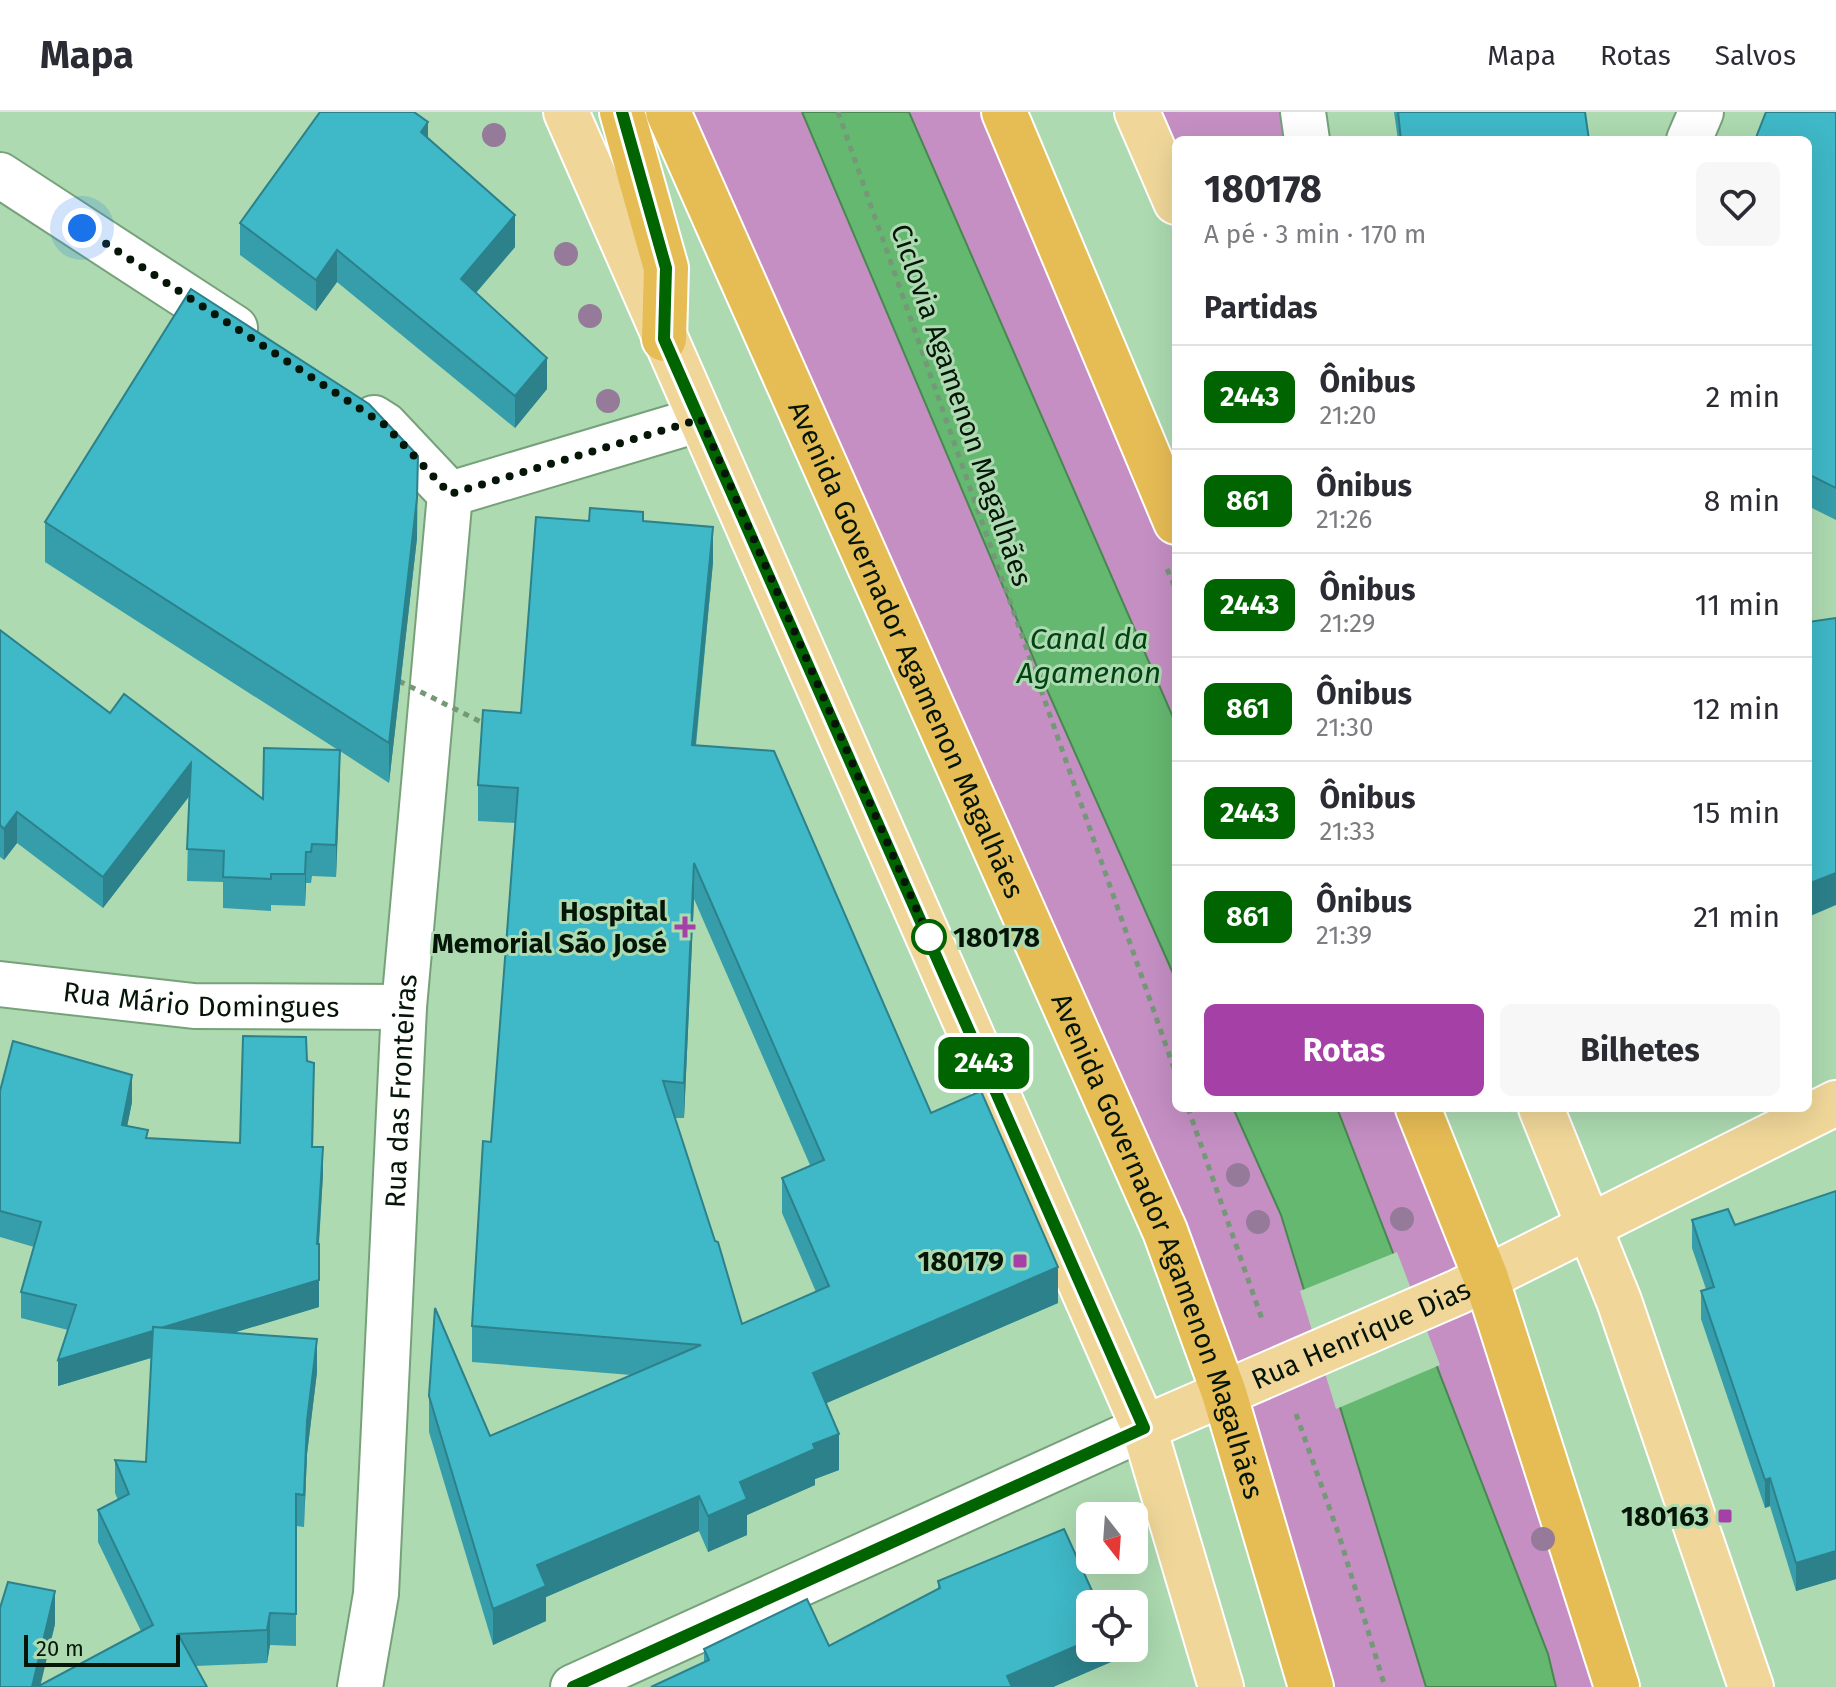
<!DOCTYPE html>
<html lang="pt">
<meta charset="utf-8">
<style>
body{margin:0;font-family:"Fira Sans",sans-serif;background:#f7f7f7;color:#2b2b33;height:100vh;display:flex;flex-direction:column;font-size:30px;white-space:nowrap}
*{box-sizing:border-box;margin:0}
p{font-size:26px;color:#7c7c81}
.icon{flex:none;width:44px;height:44px;fill:none;stroke:currentColor;stroke-width:2;stroke-linecap:round;stroke-linejoin:round}
.map{position:relative;flex:1;overflow:hidden}
.drawer{position:absolute;left:1172px;top:24px;width:640px;height:976px;display:flex;flex-direction:column;background:#fff;border-radius:12px;box-shadow:0 8px 32px #0002}
.drawer>*{flex:none}
.badge{padding:0 16px;border-radius:12px;font-size:28px;line-height:52px}
.needle{width:52px;rotate:163deg}
.tools{position:absolute;left:1076px;top:1390px;display:grid;gap:16px}
.tools a{display:grid;place-items:center;width:72px;height:72px;border-radius:12px;background:#fff;box-shadow:0 8px 32px #0002;font-size:40px}
.scale{position:absolute;left:24px;bottom:20px;width:156px;box-sizing:border-box;padding-left:8px;border:4px solid #051507;border-top:0;font-size:22px;line-height:28px;white-space:nowrap;color:#051507;-webkit-text-stroke:6px #addab1;paint-order:stroke}
.you{position:absolute;width:40px;height:40px;margin:-20px;border:6px solid #fff;border-radius:50%;background:#1a73e8;box-shadow:0 0 0 12px #1a73e833}
.map>.badge{position:absolute;translate:-50% -50%;box-shadow:0 0 0 4px #fff}
h2{padding:0 32px;font-size:30px;line-height:72px}
.round{display:grid;place-items:center;flex:none;width:84px;height:84px;border-radius:12px;background:#f7f7f7}
.headline{display:flex;align-items:center;justify-content:space-between;height:136px;padding:0 32px}
h1{font-size:38px;font-weight:700;line-height:60px}
.primary-button{display:flex;gap:16px;margin-top:auto;padding:16px 32px}
.primary-button a{flex:1;height:92px;border-radius:12px;background:#a440a6;color:#fff;font-size:32px;font-weight:700;line-height:92px;text-align:center}
.primary-button a+a{background:#f7f7f7;color:#2b2b33}
ul{padding:0;list-style:none}
li{display:flex;align-items:center;gap:24px;height:104px;padding:0 32px;border-top:2px solid #e1e1e2}
li div{flex:1}
li b{display:block;font-size:30px}
li em{font-style:normal}
li .badge{min-width:88px;font-weight:700;text-align:center}
header{display:flex;align-items:center;gap:48px;box-sizing:border-box;height:112px;padding:0 40px;background:#fff;border-bottom:2px solid #e1e1e2}
header strong{font-size:38px}
nav{display:flex;gap:44px;margin-inline-start:auto;font-size:28px}
.map>svg:first-child{display:block}
.green{fill:#c58fc4}
.water{fill:#65b870;stroke:#488750;stroke-width:2}
.pier{fill:#addab1}
.lines{fill:none;stroke-linecap:round;stroke-linejoin:round}
.minor-casing{stroke:#77a17a;stroke-width:48}
.major-casing{stroke:#fff;stroke-width:48}
.highway-casing{stroke:#fff;stroke-width:48}
.path{stroke:#759878;stroke-width:5;stroke-dasharray:6 6;stroke-linecap:butt}
.minor{stroke:#fff;stroke-width:44}
.major{stroke:#f0d799;stroke-width:44}
.highway{stroke:#e6bc55;stroke-width:44}
.path-bridge{stroke:#759878;stroke-width:5;stroke-dasharray:6 6;stroke-linecap:butt}
.tree{fill:#967a99}
.wall{fill:#369eab;fill-rule:evenodd}
.shaded-wall{fill:#2c818b}
.building{fill:#3fb8c7;stroke:#2c818b;stroke-width:2;fill-rule:evenodd}
.line-casing{stroke:#fff;stroke-width:18}
.line{stroke:#006400;stroke-width:12}
.walk{stroke:#051507;stroke-width:8;stroke-dasharray:0 14.4}
.poi-dot{fill:#a440a6;stroke:#addab1;stroke-width:3}
.stop-dot{fill:#fff;stroke:#006400;stroke-width:4}
.labels{text-anchor:middle;stroke-width:6;stroke-linejoin:round;paint-order:stroke}
.street-label{font-size:28px;fill:#051507;stroke:#addab1}
.poi-label{font-size:28px;font-weight:bold;fill:#051507;stroke:#addab1;text-anchor:end}
.stop-label{font-size:28px;font-weight:bold;fill:#051507;stroke:#addab1;text-anchor:start}
.water-label{font-size:30px;font-style:italic;fill:#024314;stroke:#addab1}
</style>
<header>
<strong>Mapa</strong>
<nav><a>Mapa</a><a>Rotas</a><a>Salvos</a></nav>
</header>
<div class="map">
<svg width="1836" height="1575" viewBox="0 0 1836 1575">
<rect width="100%" height="100%" fill="#addab1"/>
<g class="green">
<polygon points="668,0 1004,0 1176,410 1176,996 1418,996 1617,1575 1311,1575 1224,1281"/>
<polygon points="1137,0 1303,0 1307,28 1176,28 1176,90"/>
</g>
<g class="water">
<polygon points="802,0 909,0 1176,612 1176,868 1040,562"/>
<polygon points="1233,996 1337,996 1548,1542 1556,1575 1426,1575 1281,1103"/>
</g>
<polygon class="pier" points="1397,1140 1440,1253 1336,1297 1300,1179"/>
<g class="lines">
<defs>
<g id="minor">
<polyline points="1303,0 1307,28"/>
<polyline points="1689,28 1701,0"/>
<polyline points="0,63 235,216"/>
<polyline points="450,382 701,307"/>
<path id="s1" d="M0 872 194 894 404 895"/>
<path id="s2" d="M360 1575 376 1482 404 895 450 382 385 313 374 306"/>
<polyline points="573,1575 1144,1316"/>
</g>
<g id="major">
<polyline points="566,0 1144,1316 1221,1575"/>
<polyline points="1137,0 1176,90"/>
<polyline points="1541,996 1619,1189 1751,1575"/>
<path id="s3" d="M1144 1316 1458 1180 1836 991"/>
</g>
<g id="highway">
<polyline points="622,0 666,156 664,227"/>
<path id="s4" d="M668 0 1165 1119 1224 1281 1311 1575"/>
<polyline points="1004,0 1176,410"/>
<polyline points="1418,996 1486,1166 1617,1575"/>
</g>
</defs>
<use href="#minor" class="minor-casing"/>
<use href="#major" class="major-casing"/>
<use href="#highway" class="highway-casing"/>
<g class="path">
<polyline points="838,0 1176,962"/>
<polyline points="1167,457 1176,478"/>
<polyline points="1188,996 1263,1210"/>
<polyline points="1296,1302 1339,1423 1385,1575"/>
</g>
<use href="#minor" class="minor"/>
<use href="#major" class="major"/>
<use href="#highway" class="highway"/>
<polyline class="path-bridge" points="399,569 487,613"/>
</g>
<g class="tree">
<circle cx="494" cy="23" r="12"/>
<circle cx="566" cy="142" r="12"/>
<circle cx="590" cy="204" r="12"/>
<circle cx="608" cy="289" r="12"/>
<circle cx="1238" cy="1063" r="12"/>
<circle cx="1402" cy="1107" r="12"/>
<circle cx="1258" cy="1110" r="12"/>
<circle cx="1543" cy="1427" r="12"/>
</g>
<g class="wall">
<polygon points="1394,0 1585,0 1589,28 1398,28"/>
<polygon points="1836,0 1836,408 1812,396 1810,398 1808,397 1808,28"/>
<polygon points="428,26 515,135 476,181 547,277 515,316 337,170 316,199 240,143 240,111"/>
<path d="M589 409H643L713 450 696 634 931 1001 1058 1191 826 1291 839 1358 815 1367V1373L747 1403V1423L708 1440 699 1419 546 1485V1509L493 1533 429 1320V1284L490 1324 631 1263 472 1250V1214L491 1030 515 711 478 709V673L521 601ZM694 787 810 1053 782 1066V1101L816 1180 742 1212 675 1006H684Z"/>
<polygon points="45,410 417,426 389,671 340,639 336,765 312,764 311,771 306,771 305,794 271,793 271,799 223,796 223,770 187,769 189,684 103,796 17,731 4,748 0,745 0,518 110,601 263,687 338,638 45,450"/>
<polygon points="307,949 314,978 313,1035 323,1062 319,1132 319,1195 232,1221 317,1260 307,1342 304,1415 296,1414 296,1534 270,1533 267,1551 195,1554 207,1575 0,1575 55,1512 40,1573 141,1519 98,1430 98,1398 118,1388 115,1381 115,1348 146,1350 151,1246 58,1274 68,1218 21,1206 21,1180 34,1135 0,1125 0,979 132,990 127,1014 148,1027 240,1031"/>
<polygon points="1836,1079 1836,1467 1796,1479 1770,1394 1765,1396 1701,1207 1701,1179 1706,1177 1692,1136 1692,1108 1735,1113"/>
<polygon points="938,1469 1111,1536 1111,1550 1053,1575 651,1575 704,1550 704,1537 829,1534 938,1477"/>
</g>
<g class="shaded-wall">
<polygon points="428,10 428,42 421,20"/>
<polygon points="515,103 515,135 461,198 461,167"/>
<polygon points="337,138 337,170 316,199 316,168"/>
<polygon points="547,246 547,277 515,316 515,284"/>
<polygon points="418,344 417,426 389,671 389,631"/>
<polygon points="1812,364 1812,396 1810,398 1810,366"/>
<polygon points="713,415 713,450 692,669 692,633"/>
<polygon points="340,638 340,670 336,765 336,733"/>
<polygon points="191,651 191,682 103,796 103,765"/>
<polygon points="17,700 17,731 4,748 4,717"/>
<polygon points="306,740 306,771 305,794 305,762"/>
<polygon points="694,751 694,787 684,1006 684,971"/>
<polygon points="1836,761 1836,793 1808,805 1808,772"/>
<polygon points="132,963 132,990 122,1040 122,1013"/>
<polygon points="323,1035 323,1062 317,1158 317,1132"/>
<polygon points="319,1132 319,1195 58,1274 58,1248"/>
<polygon points="1058,1155 1058,1191 813,1297 813,1261"/>
<polygon points="317,1227 317,1260 307,1342 304,1415 307,1309"/>
<polygon points="839,1322 839,1358 815,1367 815,1373 747,1403 747,1423 708,1440 708,1404 740,1370 813,1332"/>
<polygon points="1770,1366 1770,1394 1765,1396 1765,1368"/>
<polygon points="699,1384 699,1419 546,1485 546,1509 493,1533 493,1497 537,1453"/>
<polygon points="1836,1439 1836,1467 1796,1479 1796,1451"/>
<polygon points="55,1479 55,1512 40,1575 32,1575"/>
<polygon points="270,1501 270,1533 267,1551 267,1518"/>
<polygon points="1090,1528 1090,1536 1111,1536 1111,1550 1053,1575 1007,1575 1007,1564"/>
</g>
<g class="building">
<polygon points="320,0 414,0 428,10 421,20 515,103 461,167 547,246 515,284 337,138 316,168 240,111"/>
<polygon points="1398,0 1585,0 1589,28 1401,28"/>
<polygon points="1766,0 1836,0 1836,376 1812,364 1810,366 1808,365 1808,28 1755,28"/>
<polygon points="191,177 369,292 418,344 417,386 389,631 45,410"/>
<path d="M590 396 643 400V409L713 415 692 633 774 639 931 1001 981 979 1058 1155 813 1261 839 1322 813 1332 815 1337 740 1370 747 1387 708 1404 699 1384 537 1453 546 1474 493 1497 429 1284 435 1196 490 1324 701 1233 472 1214 483 1029 491 1030 518 676 478 673 483 598 521 601 536 405 589 409ZM694 751 824 1048 782 1066 829 1174 742 1212 718 1130 715 1129 663 969 684 971Z"/>
<polygon points="1836,506 1836,761 1808,772 1808,510"/>
<polygon points="0,518 110,601 124,582 263,687 264,636 340,638 336,733 312,732 311,740 306,740 305,762 271,762 271,767 223,765 224,739 187,737 191,651 103,765 17,700 4,717 0,713"/>
<polygon points="243,924 306,925 307,949 314,951 312,1035 323,1035 317,1132 319,1132 319,1168 161,1216 153,1215 153,1219 58,1248 76,1193 21,1180 41,1110 0,1099 0,979 13,929 132,963 122,1013 148,1018 146,1026 240,1031"/>
<polygon points="1836,1079 1836,1439 1796,1451 1770,1366 1765,1368 1701,1179 1714,1175 1692,1108 1728,1097 1735,1113"/>
<polygon points="153,1215 317,1227 307,1309 304,1383 296,1382 296,1502 270,1501 267,1518 178,1522 207,1575 37,1575 153,1513 98,1398 129,1382 115,1348 146,1350"/>
<polygon points="1064,1417 1098,1492 1090,1492 1090,1528 1007,1564 1012,1575 651,1575 709,1548 704,1537 807,1487 829,1534 940,1476 938,1469"/>
<polygon points="8,1470 55,1479 32,1575 0,1575 0,1496"/>
</g>
<g class="lines">
<defs>
<polyline id="line" points="573,1575 1144,1316 664,227 666,156 622,0"/>
</defs>
<use href="#line" class="line-casing"/>
<use href="#line" class="line"/>
<polyline class="walk" points="82,116 385,313 450,382 701,307 931,830 929,825"/>
</g>
<g class="poi-dot">
<path d="M681 803h8v8h8v8h-8v8h-8v-8h-8v-8h8z"/>
<rect x="1012" y="1141" width="16" height="16" rx="4"/>
<rect x="1717" y="1396" width="16" height="16" rx="4"/>
</g>
<circle class="stop-dot" cx="929" cy="825" r="16"/>
<g class="labels">
<g class="street-label">
<text transform="translate(962 293) rotate(71)" y="10">Ciclovia Agamenon Magalhães</text>
<text dy="10" stroke="none"><textPath href="#s4" startOffset="588">Avenida Governador Agamenon Magalhães</textPath></text>
<text dy="10" stroke="none"><textPath href="#s1" startOffset="202">Rua Mário Domingues</textPath></text>
<text dy="10" stroke="none"><textPath href="#s2" startOffset="598">Rua das Fronteiras</textPath></text>
<text dy="10" stroke="none"><textPath href="#s4" startOffset="1236">Avenida Governador Agamenon Magalhães</textPath></text>
<text dy="10" stroke="none"><textPath href="#s3" startOffset="236">Rua Henrique Dias</textPath></text>
</g>
<g class="poi-label">
<text x="667" y="809">Hospital<tspan x="667" dy="32">Memorial São José</tspan></text>
<text x="1004" y="1159">180179</text>
<text x="1709" y="1414">180163</text>
</g>
<g class="stop-label">
<text x="953" y="835">180178</text>
</g>
<g class="water-label">
<text x="1089" y="537">Canal da<tspan x="1089" dy="34">Agamenon</tspan></text>
</g>
</g>
</svg>
<div class="tools">
<a><svg class="needle" viewBox="-14 -14 28 28"><path d="M0-13l5 13h-10z" fill="#e53935"/><path d="M0 13l5-13h-10z" fill="#7c7c81"/></svg></a>
<a><svg class="icon" aria-label="locate" viewBox="0 0 24 24"><circle cx="12" cy="12" r="6"/><path d="M12 2v4M12 18v4M2 12h4M18 12h4"/></svg></a>
</div>
<div class="scale">20 m</div>
<div class="you" style="left:82px;top:116px"></div>
<b class="badge" style="left:984px;top:951px;background:#006400;color:#fff">2443</b>
<section class="drawer">
<div class="headline"><div><h1>180178</h1><p>A pé · 3 min · 170 m</p></div><a class="round"><svg class="icon" aria-label="heart" viewBox="0 0 24 24"><path d="M12 20l-8-8c-3-5 5-10 8-4 3-6 11-1 8 4z"/></svg></a></div>
<h2>Partidas</h2>
<ul>
<li><span class="badge" style="background:#006400;color:#fff">2443</span><div><b>Ônibus</b><p>21:20</p></div><em>2 min</em></li>
<li><span class="badge" style="background:#006400;color:#fff">861</span><div><b>Ônibus</b><p>21:26</p></div><em>8 min</em></li>
<li><span class="badge" style="background:#006400;color:#fff">2443</span><div><b>Ônibus</b><p>21:29</p></div><em>11 min</em></li>
<li><span class="badge" style="background:#006400;color:#fff">861</span><div><b>Ônibus</b><p>21:30</p></div><em>12 min</em></li>
<li><span class="badge" style="background:#006400;color:#fff">2443</span><div><b>Ônibus</b><p>21:33</p></div><em>15 min</em></li>
<li><span class="badge" style="background:#006400;color:#fff">861</span><div><b>Ônibus</b><p>21:39</p></div><em>21 min</em></li>
</ul>
<div class="primary-button"><a>Rotas</a><a>Bilhetes</a></div>
</section>
</div>
